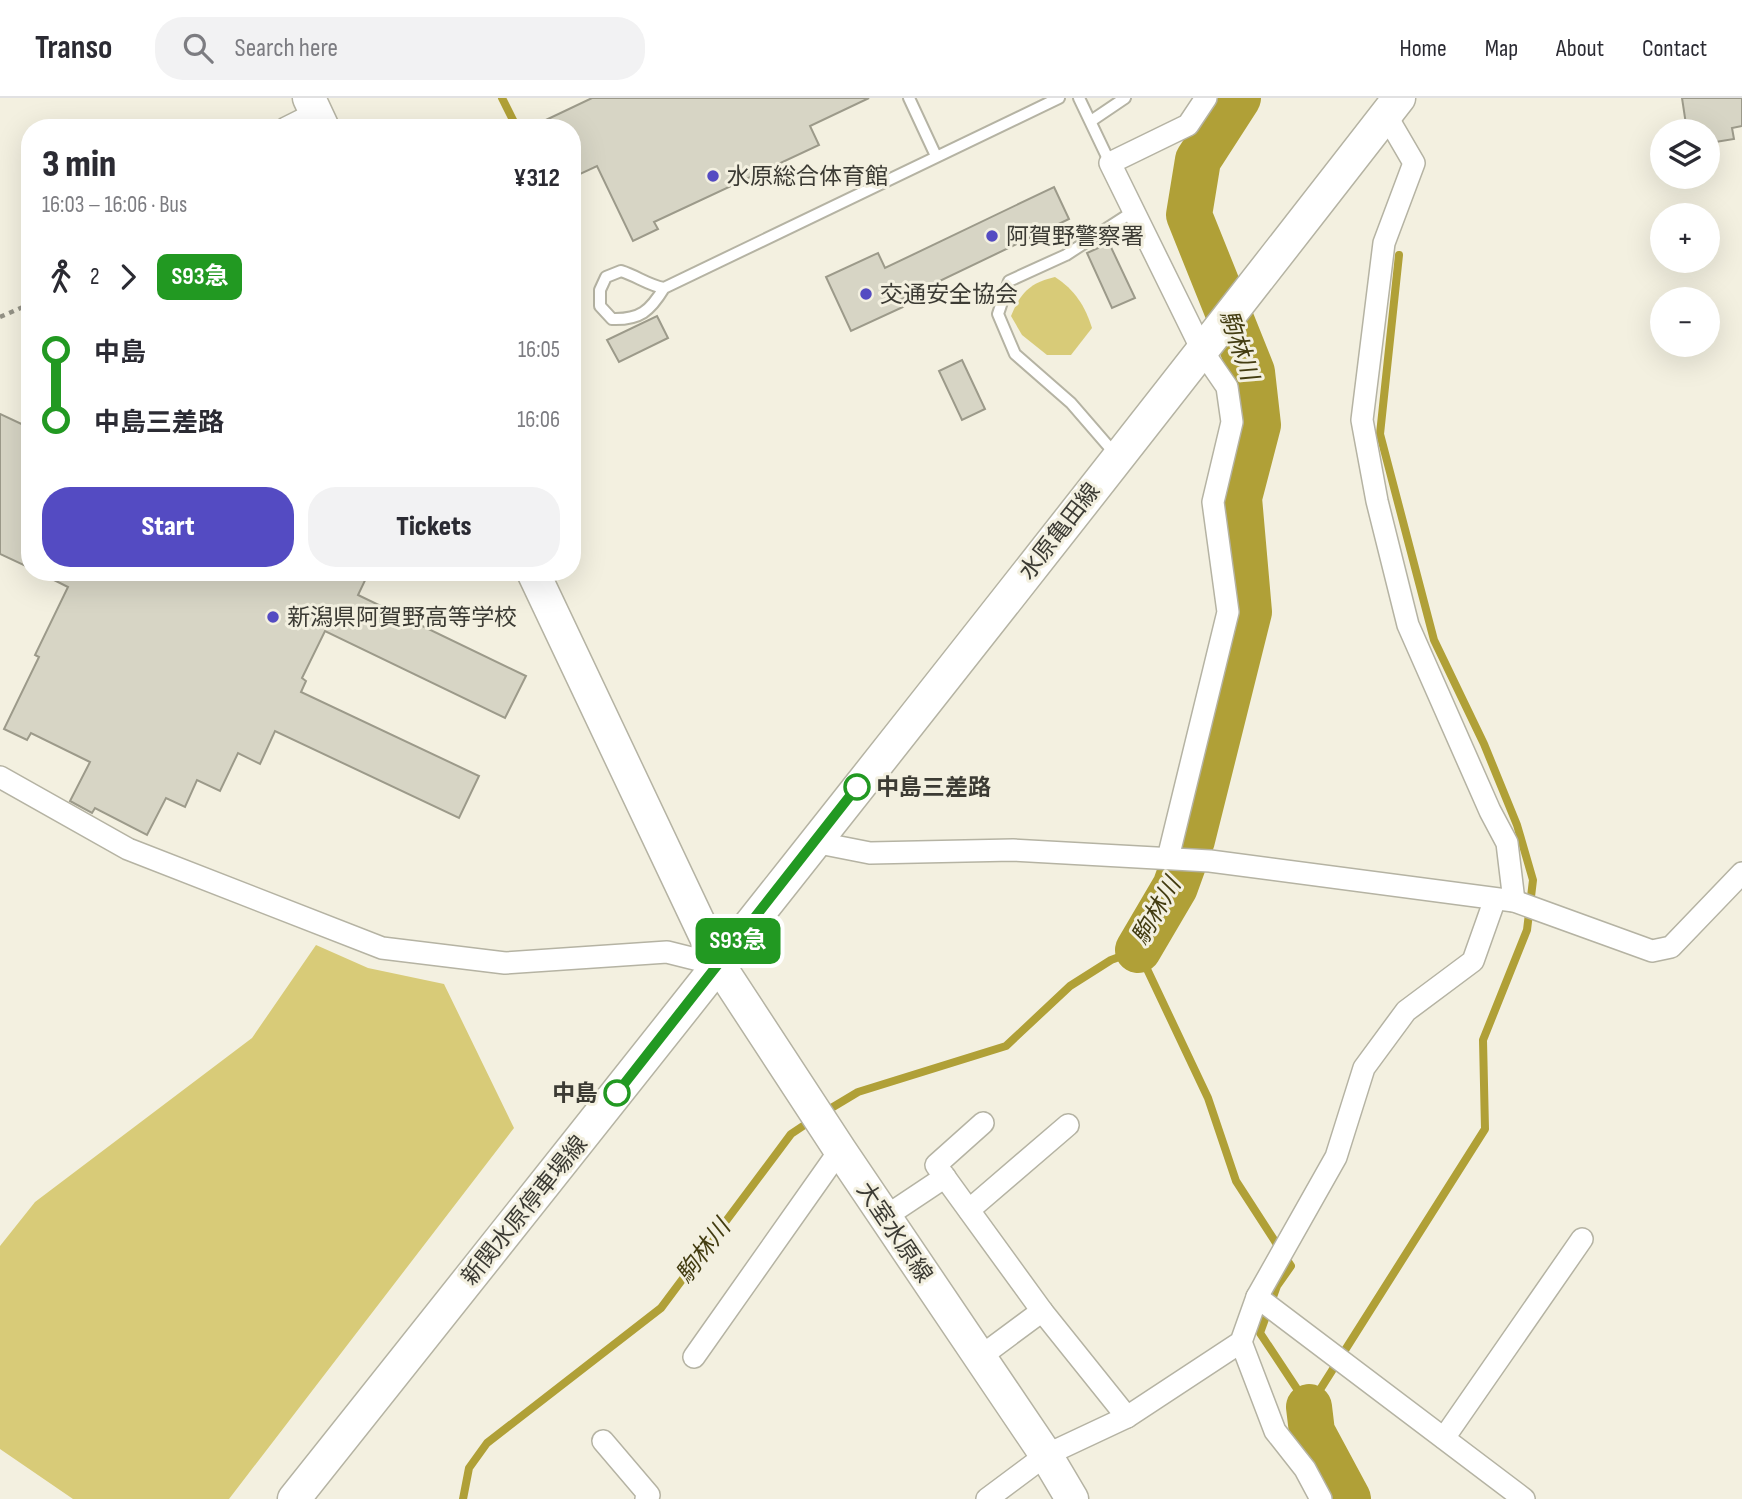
<!DOCTYPE html>
<meta charset="utf-8">
<style>
body{margin:0;font-family:"Sofia Sans Condensed","Noto Sans JP",sans-serif;background:#f2f2f3;color:#2b2b33;height:100vh;display:flex;flex-direction:column;font-size:26px;white-space:nowrap}
*{box-sizing:border-box;margin:0}
p{font-size:23px;color:#7c7c81}
.icon{flex:none;width:38px;height:38px;fill:none;stroke:currentColor;stroke-width:2;stroke-linecap:round;stroke-linejoin:round}
.map{position:relative;flex:1;overflow:hidden}
.panel{position:absolute;left:21px;top:21px;width:560px;height:462px;display:flex;flex-direction:column;background:#fff;border-radius:28px;box-shadow:0 7px 28px #0002}
.panel>*{flex:none}
.badge{padding:0 14px;border-radius:10px;font-size:24px;line-height:46px}
.controls{position:absolute;left:1650px;top:21px;display:grid;gap:14px}
.controls a{display:grid;place-items:center;width:70px;height:70px;border-radius:50%;background:#fff;box-shadow:0 7px 28px #0002;font-size:35px}
.map>.badge{position:absolute;translate:-50% -50%;box-shadow:0 0 0 4px #fff}
.legs{display:flex;align-items:center;gap:10px;height:77px;padding:0 21px;font-size:23px}
.legs p{margin-inline-start:auto}
.head{display:flex;align-items:center;justify-content:space-between;height:119px;padding:0 21px}
h1{font-size:38px;font-weight:800;line-height:52px}
.cta{display:flex;gap:14px;margin-top:auto;padding:14px 21px}
.cta a{flex:1;height:80px;border-radius:28px;background:#544bc2;color:#fff;font-size:28px;font-weight:800;line-height:80px;text-align:center}
.cta a+a{background:#f2f2f3;color:#2b2b33}
ul{padding:0 21px;list-style:none}
li{display:flex;align-items:center;gap:24px;height:70px;font-size:26px}
li i{display:grid;place-items:center;width:10px;height:100%;margin:0 9px;background:currentColor}
li i::after{content:'';width:18px;height:18px;margin:-9px;border:5px solid;border-radius:50%;background:#fff}
li p{margin-inline-start:auto}
li:first-child i{background:linear-gradient(#0000 50%,currentColor 0)}
li:last-child i{background:linear-gradient(currentColor 50%,#0000 0)}
header{display:flex;align-items:center;gap:42px;box-sizing:border-box;height:98px;padding:0 35px;background:#fff;border-bottom:2px solid #e1e1e2}
header strong{font-size:33px}
nav{display:flex;gap:38px;margin-inline-start:auto;font-size:24px}
.search{width:490px;height:63px;background:#f2f2f3;display:flex;align-items:center;gap:18px;box-sizing:border-box;padding:0 24px;border-radius:28px;color:#7c7c81;font-size:26px}
.map>svg:first-child{display:block}
.green{fill:#d8cb78}
.lines{fill:none;stroke-linecap:round;stroke-linejoin:round}
.stream{stroke:#b0a037;stroke-width:8}
.river{stroke:#b0a037;stroke-width:46}
.building{fill:#d7d5c5;stroke:#9c9a8a;stroke-width:2}
.service-casing{stroke:#b5b3a3;stroke-width:14}
.minor-casing{stroke:#b5b3a3;stroke-width:24}
.secondary-casing{stroke:#b5b3a3;stroke-width:35}
.path{stroke:#949286;stroke-width:4.5;stroke-dasharray:5 5;stroke-linecap:butt}
.service{stroke:#fff;stroke-width:10}
.minor{stroke:#fff;stroke-width:21}
.secondary{stroke:#fff;stroke-width:32}
.line-1-casing{stroke:#fff;stroke-width:16}
.line-1{stroke:#292;stroke-width:10}
.poi-dot{fill:#544bc2;stroke:#f3f0e0;stroke-width:2.5}
.stop-1-dot{fill:#fff;stroke:#292;stroke-width:3.5}
.labels{text-anchor:middle;stroke-width:6;stroke-linejoin:round;paint-order:stroke}
.poi-label{font-size:23px;fill:#3c3b34;stroke:#f3f0e0;text-anchor:start}
.street-label{font-size:23px;fill:#3c3b34;stroke:#f3f0e0}
.stop-label{font-size:23px;font-weight:bold;fill:#3c3b34;stroke:#f3f0e0;text-anchor:start}
.water-label{font-size:24px;font-style:italic;fill:#433c11;stroke:#f3f0e0}
</style>
<header>
<strong>Transo</strong>
<div class="search"><svg class="icon" aria-label="search" viewBox="0 0 24 24"><circle cx="10" cy="10" r="6"/><path d="M15 15l6 6"/></svg>Search here</div>
<nav><a>Home</a><a>Map</a><a>About</a><a>Contact</a></nav>
</header>
<div class="map">
<svg width="1742" height="1401" viewBox="0 0 1742 1401">
<rect width="100%" height="100%" fill="#f3f0e0"/>
<g class="green">
<path d="M1055 179C1075 192 1085 208 1092 230L1071 257H1047L1022 237 1011 218C1021 194 1030 185 1055 179Z"/>
<polygon points="316,847 368,870 444,886 514,1030 229,1401 73,1401 0,1351 0,1148 35,1104 252,940"/>
</g>
<g class="lines">
<g class="stream">
<polyline points="502,0 517,30"/>
<polyline points="823,1015 858,994 1006,948 1070,888 1111,862 1138,852 1208,1000 1236,1083 1291,1168 1277,1188 1260,1235 1309,1309 1485,1031 1483,942 1527,832 1533,782 1517,727 1484,646 1434,542 1380,336 1399,157"/>
<polyline points="463,1401 469,1370 487,1345 661,1210 791,1036 812,1022"/>
</g>
<g class="river">
<polyline points="1138,852 1175,789 1192,742 1249,514 1239,400 1258,327 1252,274 1189,117 1198,62 1238,0"/>
<polyline points="1309,1309 1312,1334 1348,1401"/>
</g>
</g>
<g class="building">
<polygon points="592,0 869,0 810,28 819,47 654,124 658,131 633,143 597,68 578,77 572,64 572,30 529,30"/>
<polygon points="1682,0 1742,0 1742,28 1732,30 1734,41 1709,45 1708,33 1687,33"/>
<polygon points="1054,89 1069,121 900,202 903,209 851,233 826,179 878,155 885,170"/>
<polygon points="1109,145 1135,200 1112,210 1087,155"/>
<polygon points="657,218 668,240 619,264 607,242"/>
<polygon points="962,262 985,311 962,322 939,273"/>
<polygon points="0,316 30,330 30,470 0,456"/>
<polygon points="38,474 369,474 358,497 526,578 505,620 325,533 302,580 306,583 301,594 479,678 459,720 275,633 260,666 238,655 220,693 197,682 185,709 166,700 147,737 95,710 92,715 70,703 90,664 31,635 27,642 4,631 39,559 35,557 68,489"/>
</g>
<g class="lines">
<defs>
<g id="service">
<polyline points="909,0 936,58"/>
<polyline points="1079,0 1110,65"/>
<polyline points="1091,23 1125,0"/>
<path d="M664 190C648 187 637 178 621 173L606 179 600 192V208L612 221C640 222 650 213 664 190L1059 0"/>
<polyline points="1116,357 1071,305 1015,256 998,216 1009,183 1066,157 1134,113"/>
</g>
<g id="minor">
<polyline points="1386,17 1414,65 1384,145 1362,322 1377,403 1408,527 1490,713 1507,745 1514,803"/>
<polyline points="286,30 316,15"/>
<polyline points="0,679 128,751 382,850 505,865 667,854 719,867"/>
<polyline points="814,744 870,755 1013,752 1210,763 1514,803 1652,853 1671,849 1742,775"/>
<polyline points="1168,760 1228,514 1213,404 1232,324 1227,289 1203,254 1110,65 1188,27 1206,0"/>
<polyline points="983,1025 936,1067 1042,1213 1127,1319"/>
<polyline points="969,1112 1068,1027"/>
<polyline points="885,1119 945,1079"/>
<polyline points="1257,1199 1524,1401"/>
<polyline points="1241,1244 1275,1333 1305,1371 1321,1401"/>
<polyline points="694,1259 840,1052"/>
<polyline points="980,1259 1042,1213"/>
<polyline points="1444,1340 1582,1141"/>
<polyline points="603,1343 649,1397 646,1401"/>
<polyline points="987,1401 1046,1357 1127,1319 1241,1244 1257,1199 1336,1059 1364,970 1406,913 1473,863 1495,801"/>
</g>
<g id="secondary">
<polyline points="309,0 323,30"/>
<polyline points="533,474 719,867 840,1052 1046,1357 1072,1401"/>
<path d="M294 1401C664 936 1034 470 1399 0"/>
</g>
</defs>
<use href="#service" class="service-casing"/>
<use href="#minor" class="minor-casing"/>
<use href="#secondary" class="secondary-casing"/>
<polyline class="path" points="0,219 30,206"/>
<use href="#service" class="service"/>
<use href="#minor" class="minor"/>
<use href="#secondary" class="secondary"/>
</g>
<g class="lines">
<defs>
<polyline id="line-1" points="617,995 857,689"/>
</defs>
<use href="#line-1" class="line-1-casing"/>
<use href="#line-1" class="line-1"/>
</g>
<g class="poi-dot">
<circle cx="713" cy="78" r="7"/>
<circle cx="992" cy="138" r="7"/>
<circle cx="866" cy="196" r="7"/>
<circle cx="273" cy="519" r="7"/>
</g>
<g class="stop-1-dot">
<circle cx="857" cy="689" r="12"/>
<circle cx="617" cy="995" r="12"/>
</g>
<g class="labels">
<g class="poi-label">
<text x="727" y="86">水原総合体育館</text>
<text x="1006" y="146">阿賀野警察署</text>
<text x="880" y="204">交通安全協会</text>
<text x="287" y="527">新潟県阿賀野高等学校</text>
</g>
<g class="street-label">
<text transform="translate(1059 433) rotate(-52)" y="8">水原亀田線</text>
<text transform="translate(524 1112) rotate(-51)" y="8">新関水原停車場線</text>
<text transform="translate(895 1134) rotate(56)" y="8">大室水原線</text>
</g>
<g class="stop-label">
<text x="876" y="697">中島三差路</text>
<text x="598" y="1003" text-anchor="end">中島</text>
</g>
<g class="water-label">
<text transform="translate(1239 247) rotate(71)" y="8">駒林川</text>
<text transform="translate(1156 813) rotate(-60)" y="8">駒林川</text>
<text transform="translate(703 1153) rotate(-53)" y="8">駒林川</text>
</g>
</g>
</svg>
<div class="controls">
<a><svg class="icon" aria-label="layers" viewBox="0 0 24 24"><path d="M12 4l9 5-9 5-9-5zM3 14l9 5 9-5"/></svg></a>
<a>+</a>
<a>−</a>
</div>
<b class="badge" style="left:738px;top:843px;background:#292;color:#fff">S93急</b>
<section class="panel">
<div class="head"><div><h1>3 min</h1><p>16:03 – 16:06 · Bus</p></div><b>¥312</b></div>
<div class="legs"><svg class="icon" aria-label="walk" viewBox="0 0 24 24"><circle cx="13" cy="4" r="2"/><path d="M13 8l-2 6 4 7M11 14l-3 7M7 12l3-4h3l4 4"/></svg>2<svg class="icon" aria-label="forward" viewBox="0 0 24 24"><path d="M9 5l7 7-7 7"/></svg><b class="badge" style="background:#292;color:#fff">S93急</b></div>
<ul>
<li><i style="color:#292"></i><b>中島</b><p>16:05</p></li>
<li><i style="color:#292"></i><b>中島三差路</b><p>16:06</p></li>
</ul>
<div class="cta"><a>Start</a><a>Tickets</a></div>
</section>
</div>
